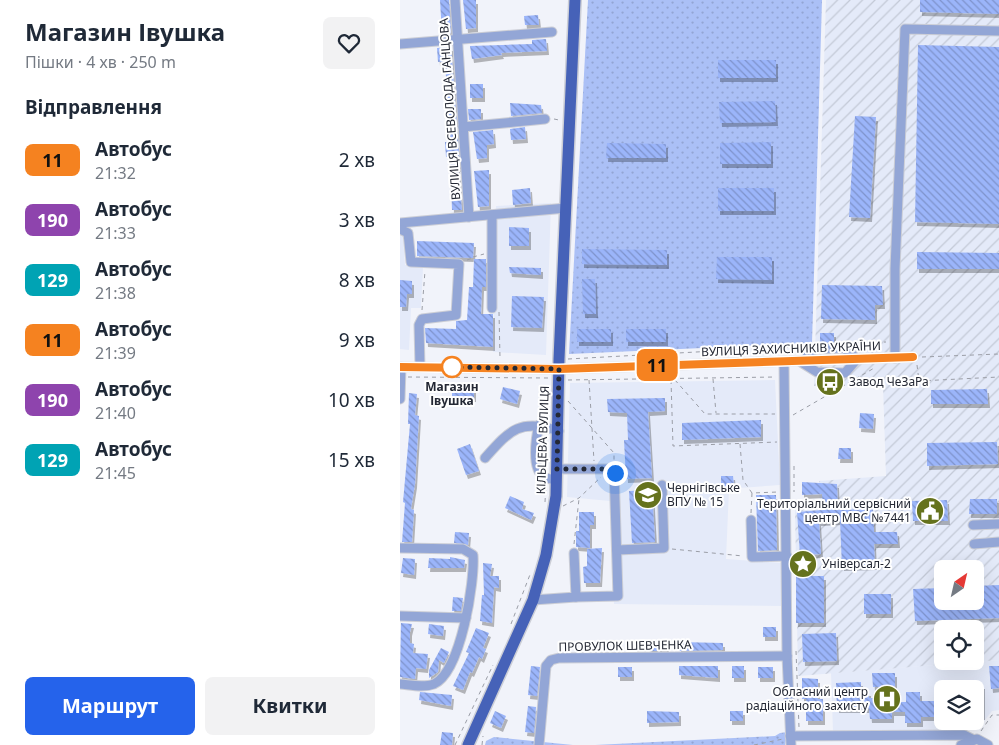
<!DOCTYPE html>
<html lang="uk">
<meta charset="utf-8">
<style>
body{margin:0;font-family:"Noto Sans",sans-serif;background:#f2f2f3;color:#1f2937;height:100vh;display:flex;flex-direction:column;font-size:19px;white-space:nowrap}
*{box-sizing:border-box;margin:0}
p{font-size:16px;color:#747a83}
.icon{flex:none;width:28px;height:28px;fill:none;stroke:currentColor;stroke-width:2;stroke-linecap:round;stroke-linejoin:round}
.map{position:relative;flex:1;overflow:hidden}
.drawer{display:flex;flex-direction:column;background:#fff;width:400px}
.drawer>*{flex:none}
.badge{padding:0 10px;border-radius:8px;font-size:18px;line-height:32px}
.needle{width:32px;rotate:34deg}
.fabs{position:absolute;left:534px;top:560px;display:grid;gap:10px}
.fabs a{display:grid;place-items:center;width:50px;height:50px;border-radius:8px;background:#fff;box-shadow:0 5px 20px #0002;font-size:25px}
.you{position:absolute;width:25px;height:25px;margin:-12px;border:4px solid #fff;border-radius:50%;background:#1a73e8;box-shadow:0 0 0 8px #1a73e833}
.map>.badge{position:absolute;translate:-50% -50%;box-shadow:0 0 0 2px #fff}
h2{padding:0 25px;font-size:19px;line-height:45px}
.round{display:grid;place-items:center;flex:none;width:52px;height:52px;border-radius:8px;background:#f2f2f3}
.head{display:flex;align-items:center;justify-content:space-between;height:85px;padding:0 25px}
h1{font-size:24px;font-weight:700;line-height:38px}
.action{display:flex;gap:10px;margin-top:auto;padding:10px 25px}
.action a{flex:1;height:58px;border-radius:8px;background:#2563eb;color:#fff;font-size:20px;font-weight:700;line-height:58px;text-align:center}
.action a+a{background:#f2f2f3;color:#1f2937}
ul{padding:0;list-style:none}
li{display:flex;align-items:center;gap:15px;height:60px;padding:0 25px}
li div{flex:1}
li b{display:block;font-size:19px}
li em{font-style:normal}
li .badge{min-width:55px;font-weight:700;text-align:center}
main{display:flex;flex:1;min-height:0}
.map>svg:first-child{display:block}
.built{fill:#e4eaf9;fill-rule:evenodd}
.industrial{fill:url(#industrial-furrows);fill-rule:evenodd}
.grass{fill:url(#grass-dots)}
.building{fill:url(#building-back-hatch);filter:url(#shadow)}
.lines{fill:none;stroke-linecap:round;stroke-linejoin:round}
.minor-casing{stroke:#ccced6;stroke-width:11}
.major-casing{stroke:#ccced6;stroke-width:14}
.path{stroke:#9b9ea7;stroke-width:1;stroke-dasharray:4 4;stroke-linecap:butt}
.minor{stroke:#93a6d6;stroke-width:9}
.major{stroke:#4662b8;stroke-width:11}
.line-casing{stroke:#fff;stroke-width:11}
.line{stroke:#f58220;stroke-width:8}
.walk{stroke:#242834;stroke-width:5;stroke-dasharray:0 9}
.stop-dot{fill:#fff;stroke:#f58220;stroke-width:2.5}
.labels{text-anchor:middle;stroke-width:4;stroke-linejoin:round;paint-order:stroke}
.street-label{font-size:12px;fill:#242834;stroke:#fff}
.poi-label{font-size:12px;fill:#242834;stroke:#fff;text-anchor:start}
.stop-label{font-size:12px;font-weight:bold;fill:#242834;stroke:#fff}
</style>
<main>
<section class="drawer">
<div class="head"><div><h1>Магазин Івушка</h1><p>Пішки · 4 хв · 250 m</p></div><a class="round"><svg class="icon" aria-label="heart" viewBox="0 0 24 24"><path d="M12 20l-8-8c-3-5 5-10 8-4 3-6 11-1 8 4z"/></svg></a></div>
<h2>Відправлення</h2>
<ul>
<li><span class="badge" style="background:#f58220;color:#111">11</span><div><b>Автобус</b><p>21:32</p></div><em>2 хв</em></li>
<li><span class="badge" style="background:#8e44ad;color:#fff">190</span><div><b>Автобус</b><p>21:33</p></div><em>3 хв</em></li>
<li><span class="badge" style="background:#00a3b4;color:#fff">129</span><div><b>Автобус</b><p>21:38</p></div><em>8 хв</em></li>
<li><span class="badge" style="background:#f58220;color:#111">11</span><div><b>Автобус</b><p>21:39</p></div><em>9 хв</em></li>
<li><span class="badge" style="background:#8e44ad;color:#fff">190</span><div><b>Автобус</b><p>21:40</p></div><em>10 хв</em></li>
<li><span class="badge" style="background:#00a3b4;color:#fff">129</span><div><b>Автобус</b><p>21:45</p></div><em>15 хв</em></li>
</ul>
<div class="action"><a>Маршрут</a><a>Квитки</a></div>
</section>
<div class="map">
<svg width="599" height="745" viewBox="0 0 599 745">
<defs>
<pattern id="industrial-furrows" width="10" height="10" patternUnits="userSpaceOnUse" patternTransform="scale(1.25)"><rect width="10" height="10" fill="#e4eaf9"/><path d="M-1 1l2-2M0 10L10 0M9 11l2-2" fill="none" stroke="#c3c9d6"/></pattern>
<pattern id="grass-dots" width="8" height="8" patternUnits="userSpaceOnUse" patternTransform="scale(1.25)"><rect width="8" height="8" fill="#abc0f6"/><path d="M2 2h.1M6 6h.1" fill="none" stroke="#93a5d4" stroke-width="1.8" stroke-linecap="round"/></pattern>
<pattern id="building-back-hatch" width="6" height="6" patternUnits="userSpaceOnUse" patternTransform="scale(1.25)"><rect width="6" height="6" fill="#9bb5fa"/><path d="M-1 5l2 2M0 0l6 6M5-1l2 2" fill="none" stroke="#7e93cb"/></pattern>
<filter id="shadow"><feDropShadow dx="2" dy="4" stdDeviation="0" flood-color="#0004"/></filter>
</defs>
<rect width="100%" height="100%" fill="#f1f3fa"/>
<g class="built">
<polygon points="151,203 146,355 93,352 96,206"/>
<polygon points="0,234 3,236 5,265 23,267 21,308 11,308 9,350 0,349"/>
<polygon points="375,380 380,485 310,490 329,489 326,559 382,563 383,606 214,604 210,501 167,497 170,383"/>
<path d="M599 660V710L592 711 577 730 433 731 431 673ZM542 689H575V721H542Z"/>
</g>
<path class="industrial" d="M426 0H599V660L398 676 395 509 420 507 419 481 486 476 483 385 414 386ZM542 569H575V601H542ZM542 629H575V661H542Z"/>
<g class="grass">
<polygon points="188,0 422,0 412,343 169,354"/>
<polygon points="388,732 385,745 195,745 375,736 380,733"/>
<polygon points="94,737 173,745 85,745 86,741"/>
</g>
<g class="building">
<polygon points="40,0 49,0 51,33 42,34"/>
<polygon points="63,0 76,0 76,28 66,29"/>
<polygon points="520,0 599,0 599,14 520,12"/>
<polygon points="138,15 139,25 125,25 124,16"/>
<polygon points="146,39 147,51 101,53 102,55 72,59 70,46 132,44 132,40"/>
<polygon points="518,45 599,47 599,224 515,222"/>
<polygon points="51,47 60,167 58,168 62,210 52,210 50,156 46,157 45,142 47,142 47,126 49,126 45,61 38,62 37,48"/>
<rect x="318" y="60" width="58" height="18"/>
<rect x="70" y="84" width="13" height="14"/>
<polygon points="375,101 376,122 320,123 319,102"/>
<polygon points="110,103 141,105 142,113 111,116"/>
<polygon points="68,109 81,109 81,119 69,120"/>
<polygon points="455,116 476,117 470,218 449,217"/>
<polygon points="125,127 126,139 111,140 110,129"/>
<polygon points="93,130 94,144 87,145 87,158 77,159 73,132"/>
<polygon points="371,142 371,164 320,164 320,143"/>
<polygon points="207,143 266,144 266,158 206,158"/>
<polygon points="89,170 89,206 78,207 74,171"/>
<polygon points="130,188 131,203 113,205 112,190"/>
<rect x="318" y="188" width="56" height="23"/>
<polygon points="109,227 129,228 129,246 109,246"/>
<polygon points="17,241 74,243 73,258 17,256"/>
<polygon points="182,249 267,250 267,265 182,264"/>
<polygon points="517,252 599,253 599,269 517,269"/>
<polygon points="317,257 372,257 372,280 316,279"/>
<polygon points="74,259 86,259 86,287 82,287 81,314 93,314 93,347 26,343 25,328 56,329 56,321 67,320 69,287 73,287"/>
<polygon points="109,267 141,268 141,275 110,273"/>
<polygon points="182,279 195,279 196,314 183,314"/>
<polygon points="0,280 12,281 12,294 7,294 6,307 0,307"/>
<polygon points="422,285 482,286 483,305 475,305 475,320 421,319"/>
<polygon points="112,296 144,297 142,328 111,327"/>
<rect x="177" y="329" width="34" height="13"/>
<rect x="226" y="329" width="40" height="13"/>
<polygon points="420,333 434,333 434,342 420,343"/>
<polygon points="74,387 74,398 52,399 52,388"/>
<polygon points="103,387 120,391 117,404 100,399"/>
<polygon points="587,389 588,404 531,404 531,390"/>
<polygon points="9,393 17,394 15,415 19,416 15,484 11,509 14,510 12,542 2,542 5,503 3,502 10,424 8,424"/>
<polygon points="265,398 265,411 248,412 252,478 226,479 224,440 228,440 227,413 208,412 207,399"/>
<polygon points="460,413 474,414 473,429 459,428"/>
<polygon points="361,420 361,437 282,440 282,423"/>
<polygon points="597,442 598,464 527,466 527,443"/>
<polygon points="70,444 79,471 66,475 57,449"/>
<polygon points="439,448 451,448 451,459 438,459"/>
<polygon points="321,476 333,476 334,486 321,487"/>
<polygon points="402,482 437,484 438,510 473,509 474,532 497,532 498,544 474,544 475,566 442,567 440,521 419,522 421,554 400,555 397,512 423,510 422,494 402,495"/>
<polygon points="252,490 255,542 232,543 229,491"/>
<polygon points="356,495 376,495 377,550 358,551"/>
<polygon points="110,496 124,502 122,509 134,513 131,520 105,508"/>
<polygon points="570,499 597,499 597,514 569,514"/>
<polygon points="547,500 548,521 513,521 512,501"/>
<polygon points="179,512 194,512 194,525 190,525 190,548 176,547 176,531 179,531"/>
<polygon points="55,532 69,533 68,545 54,543"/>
<polygon points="202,548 200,583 184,583 183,567 187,566 187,549"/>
<polygon points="50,557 65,560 64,568 28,568 29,558 50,559"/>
<polygon points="3,558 15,559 14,575 1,573"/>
<polygon points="83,563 92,564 90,576 99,576 99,588 94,587 92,623 80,621 82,595 84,595"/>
<rect x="396" y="576" width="28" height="47"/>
<polygon points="599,585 599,618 515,621 513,589 542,588 542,601 575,601 575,586"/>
<rect x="464" y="594" width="27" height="20"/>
<polygon points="53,597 63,598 61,611 52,611"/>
<polygon points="1,623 12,624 10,632 10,643 14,644 13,653 28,654 26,669 16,668 15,679 0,677"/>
<polygon points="29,624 44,626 43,636 28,634"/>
<rect x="363" y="627" width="13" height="10"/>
<polygon points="76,628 89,633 83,648 86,649 82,659 79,657 72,673 70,672 63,690 53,686 69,653 66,652"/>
<polygon points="436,633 437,661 403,662 402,634"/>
<rect x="235" y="642" width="32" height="9"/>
<polygon points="279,642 323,643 323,650 279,651"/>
<polygon points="41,648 49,652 44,663 39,660 38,672 29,678 29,670"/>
<polygon points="131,666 140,667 137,696 128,695"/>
<polygon points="279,666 318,666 318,678 279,675"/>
<rect x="332" y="666" width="12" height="12"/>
<polygon points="589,666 599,666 599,688 591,689"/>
<rect x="218" y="667" width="14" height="10"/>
<rect x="358" y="667" width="15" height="11"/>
<polygon points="472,673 495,673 495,686 489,687 490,702 506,702 506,692 520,692 520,701 542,701 542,717 521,717 521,723 505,723 505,712 492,712 492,719 470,719 469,709 437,709 436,683 461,682 461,692 469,692 469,698 482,698 482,687 473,687"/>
<polygon points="402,678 418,679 418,699 423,699 423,721 406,721 406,699 402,699"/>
<rect x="575" y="685" width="8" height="31"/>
<polygon points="20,692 52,695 51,706 19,700"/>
<polygon points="128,706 136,707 134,733 125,732"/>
<polygon points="95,711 106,716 101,728 90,723"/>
<polygon points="247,711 279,712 279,722 247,723"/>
<rect x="330" y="711" width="13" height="10"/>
<polygon points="42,732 53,733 52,745 40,745"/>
</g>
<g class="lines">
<defs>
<g id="minor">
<polyline points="55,0 69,217"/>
<polyline points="0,44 152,32"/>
<polyline points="63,127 145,119"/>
<polyline points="92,215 92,308"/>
<polyline points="0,223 166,208"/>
<polyline points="2,230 8,233 11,262 59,264 56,315 22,319 19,325 20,367"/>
<polygon points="444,348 457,359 445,373 417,372 401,362 415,349"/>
<polyline points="495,358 495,269 505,29 599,31"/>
<polyline points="384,362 387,656 391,745"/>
<polyline points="0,367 159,369 513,357"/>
<polyline points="0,399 1,367"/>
<path d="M139 425C136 437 131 469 144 477 147 479 153 479 156 480"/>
<path d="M85 458C110 430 120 418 159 431"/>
<polyline points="157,469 214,469 218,596 176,597"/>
<polyline points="351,520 352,557 387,556"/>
<polyline points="573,525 599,524"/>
<polyline points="574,544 599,542"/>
<path d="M0 548 63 549 73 555C75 581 61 672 34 684 24 688 11 685 0 684"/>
<polyline points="217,550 264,548 262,485"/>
<polyline points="133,600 176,597 174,553"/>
<polyline points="0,616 66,618"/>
<polyline points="390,736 564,735 574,740"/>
<polyline points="139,745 146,666 151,660 159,658 387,656"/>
<polyline points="561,745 577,739 588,745"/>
</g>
<polyline id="major" points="68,745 133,600 146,555 156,496 159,359 175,0"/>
</defs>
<use href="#minor" class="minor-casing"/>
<use href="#major" class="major-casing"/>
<g class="path">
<polyline points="154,119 159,120"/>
<polyline points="73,257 84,254"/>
<polyline points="67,260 73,258"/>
<polyline points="22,310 25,271"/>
<polyline points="99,312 100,358"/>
<polyline points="452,343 486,342"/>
<polyline points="522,357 599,354"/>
<polyline points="168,359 406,346"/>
<polyline points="517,365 519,381 599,377"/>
<polyline points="8,377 149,378"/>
<polyline points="313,379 316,413"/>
<polyline points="168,380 376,377"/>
<polyline points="189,380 194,461"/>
<polyline points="271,380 273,446 377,442"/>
<polyline points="275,380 305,414 375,414"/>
<polyline points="168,401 214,453 214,460"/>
<polyline points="393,415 476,367"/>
<polyline points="340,444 343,480 352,493"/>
<polyline points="394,466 394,492"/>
<polyline points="145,502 146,486"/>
<polyline points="163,506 179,498 201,477"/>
<polyline points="351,513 352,493 378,492"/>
<polyline points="174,544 179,499"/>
<polyline points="272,549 343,556"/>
<polyline points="111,624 131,572"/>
<polyline points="396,651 399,727"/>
<polyline points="581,731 592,715 599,715"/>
<polyline points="55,745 93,665"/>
<polyline points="82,745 83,736"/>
<polyline points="354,745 383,739"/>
</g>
<use href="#minor" class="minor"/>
<use href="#major" class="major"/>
</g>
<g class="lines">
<defs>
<polyline id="line" points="0,367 159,369 513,357"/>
</defs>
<use href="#line" class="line-casing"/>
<use href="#line" class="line"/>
<polyline class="walk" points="52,367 159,369 157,469 214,469 215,473"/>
</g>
<defs>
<symbol id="bus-disc" viewBox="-11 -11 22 22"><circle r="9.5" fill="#65721d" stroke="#fff"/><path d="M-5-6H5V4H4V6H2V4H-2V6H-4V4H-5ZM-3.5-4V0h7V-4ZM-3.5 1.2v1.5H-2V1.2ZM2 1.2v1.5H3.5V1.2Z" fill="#fff"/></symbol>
<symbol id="university-disc" viewBox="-11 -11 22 22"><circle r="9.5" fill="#65721d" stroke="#fff"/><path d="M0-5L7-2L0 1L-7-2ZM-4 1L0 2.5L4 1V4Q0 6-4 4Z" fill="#fff"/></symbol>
<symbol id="civic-disc" viewBox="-11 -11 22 22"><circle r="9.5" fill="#65721d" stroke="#fff"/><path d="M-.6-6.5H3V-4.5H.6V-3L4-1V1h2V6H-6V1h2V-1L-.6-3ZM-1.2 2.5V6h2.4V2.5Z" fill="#fff"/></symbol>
<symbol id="sight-disc" viewBox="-11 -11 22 22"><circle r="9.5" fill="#65721d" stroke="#fff"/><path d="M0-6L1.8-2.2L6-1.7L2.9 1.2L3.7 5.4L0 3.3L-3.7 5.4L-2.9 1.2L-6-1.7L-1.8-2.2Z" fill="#fff"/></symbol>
<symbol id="hospital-disc" viewBox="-11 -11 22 22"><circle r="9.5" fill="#65721d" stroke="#fff"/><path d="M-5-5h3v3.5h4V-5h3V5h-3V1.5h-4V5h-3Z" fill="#fff"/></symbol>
</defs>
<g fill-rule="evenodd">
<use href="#bus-disc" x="414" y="366" width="32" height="32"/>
<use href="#university-disc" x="232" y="479" width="32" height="32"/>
<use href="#civic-disc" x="514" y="495" width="32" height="32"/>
<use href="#sight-disc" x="387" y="548" width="32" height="32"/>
<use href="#hospital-disc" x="471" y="683" width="32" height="32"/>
</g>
<circle class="stop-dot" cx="52" cy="367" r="10"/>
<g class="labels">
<g class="street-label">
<text transform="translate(50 109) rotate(-94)" y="4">ВУЛИЦЯ ВСЕВОЛОДА ГАНЦОВА</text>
<text transform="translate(391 349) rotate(-2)" y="4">ВУЛИЦЯ ЗАХИСНИКІВ УКРАЇНИ</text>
<text transform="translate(143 440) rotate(-88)" y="4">КІЛЬЦЕВА ВУЛИЦЯ</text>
<text transform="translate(225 646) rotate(-1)" y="4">ПРОВУЛОК ШЕВЧЕНКА</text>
</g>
<g class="poi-label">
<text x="449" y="386">Завод ЧеЗаРа</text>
<text x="267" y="492">Чернігівське<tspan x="267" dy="14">ВПУ № 15</tspan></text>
<text x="511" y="508" text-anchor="end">Територіальний сервісний<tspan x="511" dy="14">центр МВС №7441</tspan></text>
<text x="422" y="568">Універсал-2</text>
<text x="468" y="696" text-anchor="end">Обласний центр<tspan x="468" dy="14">радіаційного захисту</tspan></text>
</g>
<g class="stop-label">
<text x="52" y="391">Магазин<tspan x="52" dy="14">Івушка</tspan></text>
</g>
</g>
</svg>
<div class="fabs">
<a><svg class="needle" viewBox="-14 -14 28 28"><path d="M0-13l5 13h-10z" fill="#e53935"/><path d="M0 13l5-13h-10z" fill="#747a83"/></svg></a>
<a><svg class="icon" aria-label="locate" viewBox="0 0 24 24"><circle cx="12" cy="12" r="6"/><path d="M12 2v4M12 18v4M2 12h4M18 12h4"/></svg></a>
<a><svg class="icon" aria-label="layers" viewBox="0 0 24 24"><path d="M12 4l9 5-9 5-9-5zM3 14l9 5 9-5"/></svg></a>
</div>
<div class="you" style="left:215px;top:473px"></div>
<b class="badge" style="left:257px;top:365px;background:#f58220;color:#111">11</b>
</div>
</main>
